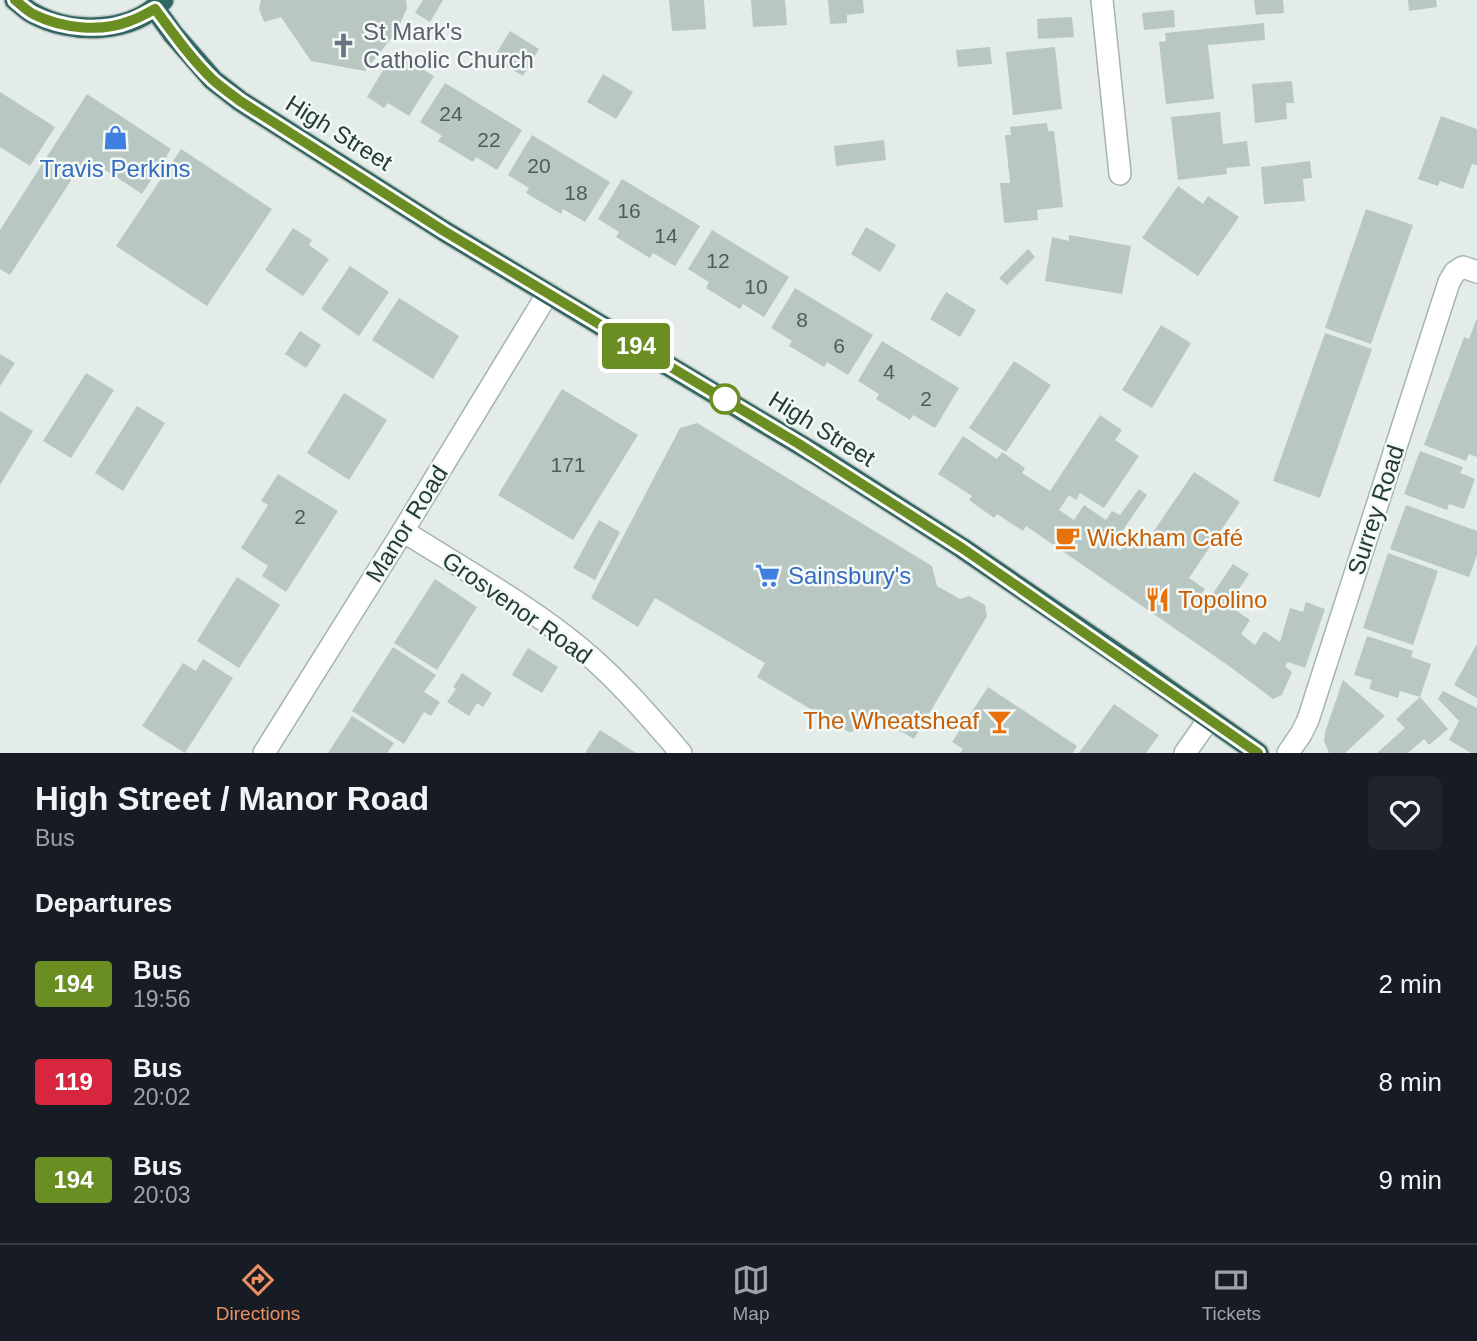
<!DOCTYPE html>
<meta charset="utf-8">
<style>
body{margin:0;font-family:Arial,sans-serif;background:#20242c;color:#f1f3f6;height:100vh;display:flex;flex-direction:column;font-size:26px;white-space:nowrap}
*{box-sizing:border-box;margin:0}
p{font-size:23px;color:#9ea1a6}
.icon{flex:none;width:38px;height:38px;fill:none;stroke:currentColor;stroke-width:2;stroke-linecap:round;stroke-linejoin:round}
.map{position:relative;height:753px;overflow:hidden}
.panel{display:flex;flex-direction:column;background:#171b24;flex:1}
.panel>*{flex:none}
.badge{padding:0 14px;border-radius:5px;font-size:24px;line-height:46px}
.map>.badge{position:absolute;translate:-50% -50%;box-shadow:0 0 0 4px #fff}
h2{padding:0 35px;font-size:26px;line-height:63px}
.round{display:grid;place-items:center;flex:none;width:74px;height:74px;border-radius:10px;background:#20242c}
.overview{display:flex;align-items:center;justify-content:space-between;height:119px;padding:0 35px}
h1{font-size:33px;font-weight:600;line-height:52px}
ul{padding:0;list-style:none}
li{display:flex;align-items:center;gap:21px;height:98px;padding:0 35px}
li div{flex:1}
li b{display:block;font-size:26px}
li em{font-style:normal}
li .badge{min-width:77px;font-weight:700;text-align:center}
.dock{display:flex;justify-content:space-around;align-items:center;height:98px;border-top:2px solid #363941;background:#171b24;font-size:19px;color:#9ea1a6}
.dock a{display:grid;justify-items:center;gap:4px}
.dock .active{color:#ea9063}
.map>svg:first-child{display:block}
.building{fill:#b8c7c2}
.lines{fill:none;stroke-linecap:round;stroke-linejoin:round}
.street-casing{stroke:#a6b4b0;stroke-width:24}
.highway-casing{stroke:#c2c8c7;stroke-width:24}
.street{stroke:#fff;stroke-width:21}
.highway{stroke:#316761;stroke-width:21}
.line-casing{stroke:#fff;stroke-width:16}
.line{stroke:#6b8e23;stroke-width:10}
.stop-dot{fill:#fff;stroke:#6b8e23;stroke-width:3.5}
.labels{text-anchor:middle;stroke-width:5;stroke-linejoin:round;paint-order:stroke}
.number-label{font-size:21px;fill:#495f5a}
.worship-label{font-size:24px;fill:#5b616d;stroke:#f3f9f6;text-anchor:start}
.street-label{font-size:24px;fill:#243c38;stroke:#f3f9f6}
.shop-label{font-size:24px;fill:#366cbe;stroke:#f3f9f6}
.food-label{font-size:24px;fill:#c56008;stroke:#f3f9f6;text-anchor:start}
</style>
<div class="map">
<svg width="1477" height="753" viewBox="0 0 1477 753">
<rect width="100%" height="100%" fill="#e3ece9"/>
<g class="building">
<polygon points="261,0 406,0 407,8 397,31 365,71 311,61 281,17 264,22 259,9"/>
<polygon points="423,0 443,0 430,22 415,13"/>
<polygon points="669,0 704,0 706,29 672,31"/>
<polygon points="751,0 785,0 787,25 753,27"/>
<polygon points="828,0 863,0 864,13 847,15 847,23 830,24"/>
<polygon points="1254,0 1283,0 1284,13 1256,15"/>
<polygon points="1408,0 1436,0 1437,7 1409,11"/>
<polygon points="1174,10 1175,27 1144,30 1142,13"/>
<polygon points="1072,17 1074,37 1038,39 1037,19"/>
<polygon points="1264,23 1265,40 1208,45 1214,99 1166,104 1159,42 1166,41 1165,33"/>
<polygon points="510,31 539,49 523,76 493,59"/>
<polygon points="990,47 992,64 958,67 956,50"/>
<polygon points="1055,47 1062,109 1013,115 1006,52"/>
<polygon points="394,52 434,76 409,116 388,103 384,108 367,97"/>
<polygon points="603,74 633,92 616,119 587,102"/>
<polygon points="1292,81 1294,103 1286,103 1287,119 1255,123 1252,84"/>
<polygon points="445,83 522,130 497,170 476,157 473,162 438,141 442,136 420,122"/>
<polygon points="0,92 55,127 30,166 0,147"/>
<polygon points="87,94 171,149 142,194 86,157 10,275 0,269 0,230"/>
<polygon points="1220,112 1223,144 1247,141 1250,166 1226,168 1227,174 1178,180 1171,117"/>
<polygon points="1441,116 1477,129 1477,165 1472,164 1463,189 1440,181 1438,186 1418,179"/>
<polygon points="1047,123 1048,131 1054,131 1063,207 1037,210 1038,220 1004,223 1000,183 1010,183 1005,135 1011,135 1010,127"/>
<polygon points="532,135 610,182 585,222 563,209 561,214 526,193 529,188 508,175"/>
<polygon points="884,140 886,160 836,166 834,146"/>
<polygon points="181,149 272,209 207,306 116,246"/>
<polygon points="1310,161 1312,178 1303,179 1305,201 1264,204 1261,167"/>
<polygon points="622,179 700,226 675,266 653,253 650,258 616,237 619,232 598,219"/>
<polygon points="1178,186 1203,204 1208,196 1239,217 1198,276 1142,238"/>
<polygon points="1366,209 1413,225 1371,344 1325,328"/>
<polygon points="866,227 896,245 880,272 851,254"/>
<polygon points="293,228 312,240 309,245 329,259 303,296 265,270"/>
<polygon points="712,230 789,277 764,317 743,304 740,309 706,288 709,282 688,269"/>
<polygon points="1069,235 1131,246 1122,294 1045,281 1052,237 1069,241"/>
<polygon points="1028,249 1035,257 1007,285 999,278"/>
<polygon points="350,266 389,292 359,336 321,309"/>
<polygon points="795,288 873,335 848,375 827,362 824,367 789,346 792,341 771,328"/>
<polygon points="946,292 976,310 960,337 930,319"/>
<polygon points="399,298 459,336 433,379 372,340"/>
<polygon points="1477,318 1477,457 1469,454 1466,461 1424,445 1464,337 1469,339"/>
<polygon points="1161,325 1191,343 1152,408 1122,390"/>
<polygon points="300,331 321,345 306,368 285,354"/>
<polygon points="1325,333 1372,349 1320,498 1273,481"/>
<polygon points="882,341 959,388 935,428 913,415 910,420 876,399 879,394 858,381"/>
<polygon points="0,354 15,363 0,386"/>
<polygon points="1014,361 1051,385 1006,452 969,428"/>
<polygon points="86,373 114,390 71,458 43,441"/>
<polygon points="562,389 638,435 573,540 498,495"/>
<polygon points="344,393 387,420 349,480 307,453"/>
<polygon points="137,406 165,423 123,491 95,473"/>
<polygon points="0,411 33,431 0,485"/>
<polygon points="1100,415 1122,430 1115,440 1139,456 1104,508 1080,493 1076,500 1069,495 1059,510 1074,520 1084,505 1106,520 1112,511 1120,515 1139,489 1147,495 1112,546 1120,551 1129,537 1143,547 1194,472 1240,502 1189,578 1205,589 1195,603 1203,608 1233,564 1249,574 1228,605 1250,620 1241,634 1255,645 1264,631 1280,642 1290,608 1303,612 1306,602 1325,609 1305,668 1288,662 1285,666 1292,672 1282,695 1273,699 1229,666 1026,526 1023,531 997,514 994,518 969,500 972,496 938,474 963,436 997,459 1002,452 1025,468 1022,473 1050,491"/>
<polygon points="697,423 932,566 937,586 960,599 969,596 985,605 987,616 914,739 876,717 870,728 849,732 757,677 765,663 655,598 638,627 591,598 680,428"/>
<polygon points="1420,451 1463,467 1460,473 1475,479 1464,509 1449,504 1447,510 1404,494"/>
<polygon points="278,474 338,511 286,592 262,576 268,566 241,548 268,505 261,501"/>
<polygon points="1406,505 1477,531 1477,555 1469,577 1390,549"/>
<polygon points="599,520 620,532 595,580 573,568"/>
<polygon points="1388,553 1438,571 1413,645 1363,628"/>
<polygon points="237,577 280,605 239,668 197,641"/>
<polygon points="435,579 477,607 437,670 394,643"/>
<polygon points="1367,636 1413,651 1411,657 1431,664 1420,697 1448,729 1429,745 1424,739 1408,753 1377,753 1405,728 1396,719 1420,697 1400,691 1398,698 1369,689 1372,680 1354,675"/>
<polygon points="1477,644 1477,698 1454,685"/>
<polygon points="393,647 436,675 424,692 440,702 431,716 424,712 404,744 352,711"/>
<polygon points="528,648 558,667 542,693 512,675"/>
<polygon points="203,659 233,678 185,753 142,726 183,663 196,671"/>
<polygon points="462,673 492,693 483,707 477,703 469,716 447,702 456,689 453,687"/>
<polygon points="1343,680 1385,716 1345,753 1329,753 1324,741 1325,732"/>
<polygon points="988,687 1077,746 1073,753 960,753 963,749 952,742"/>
<polygon points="1443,691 1477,708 1477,753 1471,753 1449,740 1459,721 1438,699"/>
<polygon points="1114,704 1159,735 1146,753 1079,753"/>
<polygon points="352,716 394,743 387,753 328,753"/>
<polygon points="600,730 636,753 585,753"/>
</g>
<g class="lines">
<defs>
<g id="street">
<polyline points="1102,0 1120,174"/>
<path d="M403 531C457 565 514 597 565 636 609 669 645 711 681 753"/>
<polyline points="264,753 403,531 548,293"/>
<polyline points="1185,753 1209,719"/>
<polyline points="1288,753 1301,734 1308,720 1449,282 1455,272 1463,267 1477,272"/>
</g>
<g id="highway">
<path d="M15 0C21 4 26 10 32 13 71 35 132 34 163 0"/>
<polyline points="155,9 173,34 213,80 240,101 444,231 817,455 962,548 1130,663 1258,753"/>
</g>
</defs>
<use href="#street" class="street-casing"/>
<use href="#highway" class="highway-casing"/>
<use href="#street" class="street"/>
<use href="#highway" class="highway"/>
</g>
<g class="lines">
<defs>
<path id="line" d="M15 0C21 5 26 10 33 14 61 28 100 33 130 21 139 18 147 13 155 9 173 33 191 59 213 80 221 87 231 94 240 101L444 231 799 444 962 548 1258 753"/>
</defs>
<use href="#line" class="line-casing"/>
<use href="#line" class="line"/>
</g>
<defs>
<symbol id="church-bare" viewBox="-9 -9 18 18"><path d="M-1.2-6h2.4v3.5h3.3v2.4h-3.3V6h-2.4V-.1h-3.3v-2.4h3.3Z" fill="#6b7280" stroke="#f3f9f6" stroke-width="2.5" paint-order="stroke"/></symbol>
<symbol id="shop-bare" viewBox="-9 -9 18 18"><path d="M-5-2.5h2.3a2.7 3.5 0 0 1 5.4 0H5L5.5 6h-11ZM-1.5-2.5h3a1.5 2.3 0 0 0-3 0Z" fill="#3f7fe0" stroke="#f3f9f6" stroke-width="2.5" paint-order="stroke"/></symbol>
<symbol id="cafe-bare" viewBox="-9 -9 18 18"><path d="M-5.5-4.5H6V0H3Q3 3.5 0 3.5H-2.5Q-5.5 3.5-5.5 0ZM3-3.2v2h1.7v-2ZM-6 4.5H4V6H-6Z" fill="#e8710a" stroke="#f3f9f6" stroke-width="2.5" paint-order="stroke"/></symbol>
<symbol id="supermarket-bare" viewBox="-9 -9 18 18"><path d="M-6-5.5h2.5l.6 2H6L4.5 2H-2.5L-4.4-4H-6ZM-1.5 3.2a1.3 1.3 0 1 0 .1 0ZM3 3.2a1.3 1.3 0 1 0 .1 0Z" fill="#3f7fe0" stroke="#f3f9f6" stroke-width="2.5" paint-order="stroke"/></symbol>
<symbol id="restaurant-bare" viewBox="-9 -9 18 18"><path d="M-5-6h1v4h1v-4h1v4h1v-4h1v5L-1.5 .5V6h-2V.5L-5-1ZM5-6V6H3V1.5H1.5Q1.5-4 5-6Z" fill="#e8710a" stroke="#f3f9f6" stroke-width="2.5" paint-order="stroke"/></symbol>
<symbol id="bar-bare" viewBox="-9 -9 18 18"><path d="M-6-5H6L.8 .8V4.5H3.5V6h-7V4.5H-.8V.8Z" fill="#e8710a" stroke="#f3f9f6" stroke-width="2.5" paint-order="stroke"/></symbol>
</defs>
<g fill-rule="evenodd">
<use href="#church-bare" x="326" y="28" width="35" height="35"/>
<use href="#shop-bare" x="98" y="120" width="35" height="35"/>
<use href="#cafe-bare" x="1050" y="520" width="35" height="35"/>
<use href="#supermarket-bare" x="750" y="558" width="35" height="35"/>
<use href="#restaurant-bare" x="1140" y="582" width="35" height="35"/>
<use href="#bar-bare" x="982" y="704" width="35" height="35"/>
</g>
<circle class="stop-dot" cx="725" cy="399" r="14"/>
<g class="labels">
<g class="number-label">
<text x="451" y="121">24</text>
<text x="489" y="147">22</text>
<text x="539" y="173">20</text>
<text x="576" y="200">18</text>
<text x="629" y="218">16</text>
<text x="666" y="243">14</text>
<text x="718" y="268">12</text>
<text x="756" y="294">10</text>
<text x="802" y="327">8</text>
<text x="839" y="353">6</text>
<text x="889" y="379">4</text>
<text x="926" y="406">2</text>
<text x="568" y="472">171</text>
<text x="300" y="524">2</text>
</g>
<g class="worship-label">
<text x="363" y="40">St Mark's<tspan x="363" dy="28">Catholic Church</tspan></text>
</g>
<g class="street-label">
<text transform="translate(339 133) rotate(32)" y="8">High Street</text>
<text transform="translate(822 429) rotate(32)" y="8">High Street</text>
<text transform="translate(1376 510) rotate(-72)" y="8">Surrey Road</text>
<text transform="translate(407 524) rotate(-58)" y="8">Manor Road</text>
<text transform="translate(517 608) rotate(35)" y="8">Grosvenor Road</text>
</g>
<g class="shop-label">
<text x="115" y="177">Travis Perkins</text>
<text x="788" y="584" text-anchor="start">Sainsbury's</text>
</g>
<g class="food-label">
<text x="1087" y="546">Wickham Café</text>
<text x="1178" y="608">Topolino</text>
<text x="979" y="729" text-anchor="end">The Wheatsheaf</text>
</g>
</g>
</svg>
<b class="badge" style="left:636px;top:346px;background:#6b8e23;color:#fff">194</b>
</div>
<section class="panel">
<div class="overview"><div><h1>High Street / Manor Road</h1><p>Bus</p></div><a class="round"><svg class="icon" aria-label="heart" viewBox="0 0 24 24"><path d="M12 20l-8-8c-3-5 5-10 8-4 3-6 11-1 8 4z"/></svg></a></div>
<h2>Departures</h2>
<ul>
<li><span class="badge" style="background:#6b8e23;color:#fff">194</span><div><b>Bus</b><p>19:56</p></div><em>2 min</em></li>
<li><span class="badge" style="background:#d7263d;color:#fff">119</span><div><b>Bus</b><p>20:02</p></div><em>8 min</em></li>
<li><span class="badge" style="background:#6b8e23;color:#fff">194</span><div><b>Bus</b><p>20:03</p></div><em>9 min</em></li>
</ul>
</section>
<nav class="dock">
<a class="active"><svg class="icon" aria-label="directions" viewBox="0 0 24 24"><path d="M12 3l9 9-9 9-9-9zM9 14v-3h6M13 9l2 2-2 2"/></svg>Directions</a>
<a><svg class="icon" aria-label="map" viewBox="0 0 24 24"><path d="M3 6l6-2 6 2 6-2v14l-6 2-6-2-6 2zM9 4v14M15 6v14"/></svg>Map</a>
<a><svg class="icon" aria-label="tickets" viewBox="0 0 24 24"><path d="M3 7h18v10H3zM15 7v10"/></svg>Tickets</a>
</nav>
